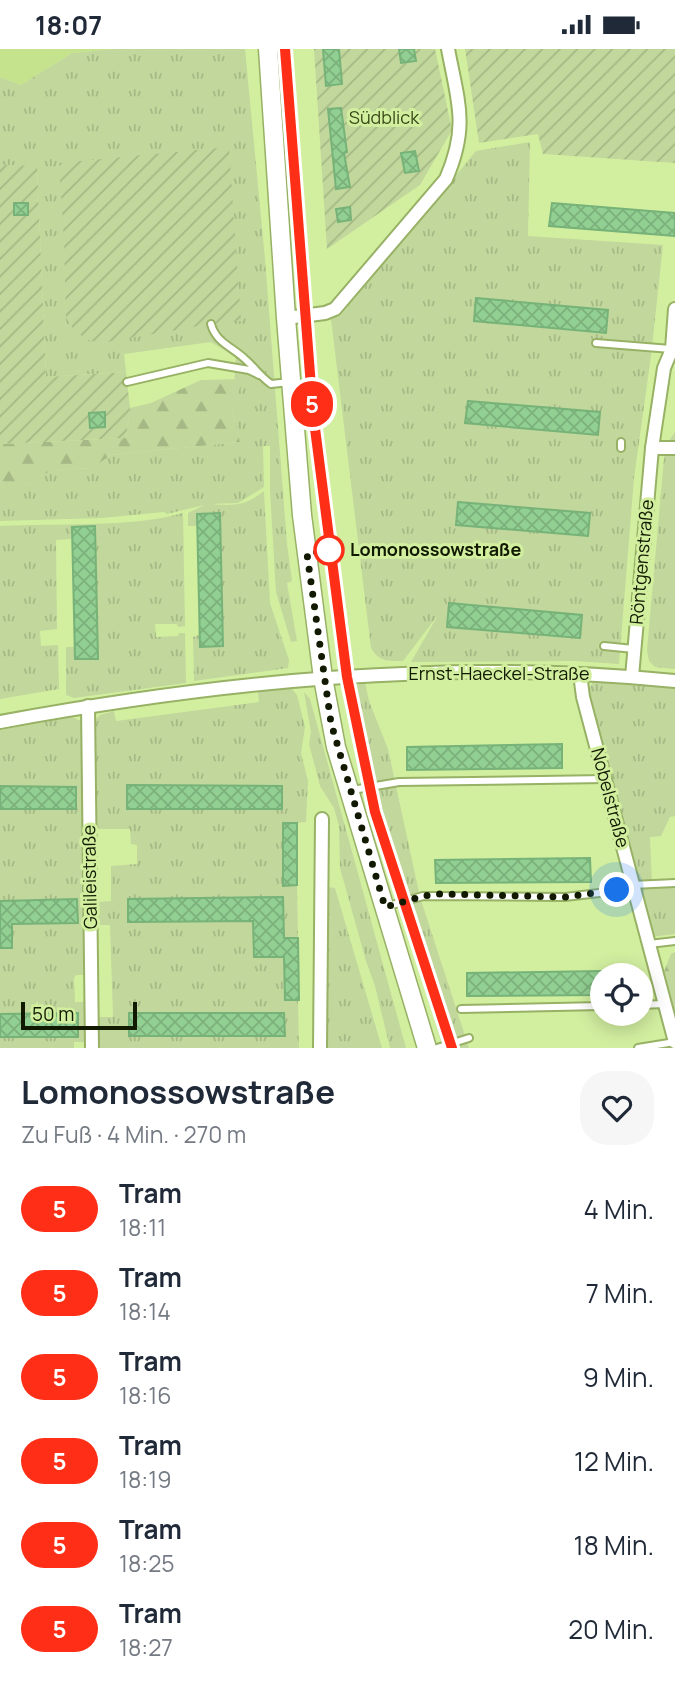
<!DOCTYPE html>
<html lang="de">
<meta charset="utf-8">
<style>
body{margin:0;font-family:Manrope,sans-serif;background:#f6f6f7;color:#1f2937;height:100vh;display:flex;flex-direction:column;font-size:26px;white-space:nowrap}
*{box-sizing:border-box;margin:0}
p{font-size:23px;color:#747a83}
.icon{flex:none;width:38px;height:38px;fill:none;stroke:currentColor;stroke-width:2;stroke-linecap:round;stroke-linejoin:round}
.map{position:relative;height:999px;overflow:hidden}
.side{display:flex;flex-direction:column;background:#fff;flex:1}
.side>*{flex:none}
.badge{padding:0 14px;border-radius:23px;font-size:24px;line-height:46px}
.buttons{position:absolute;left:590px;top:914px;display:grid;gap:14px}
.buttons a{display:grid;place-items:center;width:63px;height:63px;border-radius:50%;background:#fff;box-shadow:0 4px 18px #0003;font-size:35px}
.scale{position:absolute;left:21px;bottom:18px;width:116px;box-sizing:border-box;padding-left:7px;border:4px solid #111a00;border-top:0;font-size:19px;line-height:24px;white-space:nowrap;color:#111a00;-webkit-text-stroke:5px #d2efa0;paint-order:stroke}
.you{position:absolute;width:35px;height:35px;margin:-18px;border:5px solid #fff;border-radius:50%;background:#1a73e8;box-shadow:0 0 0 10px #1a73e833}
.map>.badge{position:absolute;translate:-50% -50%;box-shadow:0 0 0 4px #fff}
.round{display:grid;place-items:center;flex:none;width:74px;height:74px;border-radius:28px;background:#f6f6f7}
.overview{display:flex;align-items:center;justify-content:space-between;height:119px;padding:0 21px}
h1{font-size:33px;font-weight:700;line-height:52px}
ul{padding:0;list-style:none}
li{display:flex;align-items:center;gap:21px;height:84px;padding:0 21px}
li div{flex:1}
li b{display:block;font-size:26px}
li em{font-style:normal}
li .badge{min-width:77px;font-weight:700;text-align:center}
.status{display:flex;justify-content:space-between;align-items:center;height:49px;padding:0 35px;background:#fff;direction:ltr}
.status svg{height:19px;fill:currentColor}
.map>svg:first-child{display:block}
.built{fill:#c5e38d}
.grass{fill:url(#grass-tufts)}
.forest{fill:url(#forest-firs)}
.garden{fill:url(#garden-furrows)}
.building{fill:url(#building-cross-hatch);stroke:#77b378;stroke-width:2}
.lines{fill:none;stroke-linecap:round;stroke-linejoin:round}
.service-casing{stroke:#97b165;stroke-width:10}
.minor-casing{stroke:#97b165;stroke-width:16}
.secondary-casing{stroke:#97b165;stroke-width:21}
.service{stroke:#fff;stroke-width:6}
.minor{stroke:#fff;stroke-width:12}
.secondary{stroke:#fff;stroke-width:18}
.tram{stroke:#2d3917;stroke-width:2}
.line-casing{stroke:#fff;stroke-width:16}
.line{stroke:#ff2e17;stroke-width:10}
.walk{stroke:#111a00;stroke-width:7;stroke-dasharray:0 12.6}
.stop-dot{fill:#fff;stroke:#ff2e17;stroke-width:3.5}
.labels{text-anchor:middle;stroke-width:6;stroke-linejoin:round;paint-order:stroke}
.park-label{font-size:18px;fill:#3a4919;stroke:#d2efa0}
.stop-label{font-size:18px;font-weight:bold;fill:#111a00;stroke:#d2efa0;text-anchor:start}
.street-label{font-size:18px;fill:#111a00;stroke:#d2efa0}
</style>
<div class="status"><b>18:07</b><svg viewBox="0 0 49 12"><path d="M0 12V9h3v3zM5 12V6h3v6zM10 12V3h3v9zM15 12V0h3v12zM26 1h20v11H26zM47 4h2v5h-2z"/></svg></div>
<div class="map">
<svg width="675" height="999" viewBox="0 0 675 999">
<defs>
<pattern id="grass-tufts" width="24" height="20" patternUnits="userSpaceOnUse" patternTransform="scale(1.75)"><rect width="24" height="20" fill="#c1d79c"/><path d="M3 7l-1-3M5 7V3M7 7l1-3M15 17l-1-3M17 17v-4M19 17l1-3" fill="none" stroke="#a5b885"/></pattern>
<pattern id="forest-firs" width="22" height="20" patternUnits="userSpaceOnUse" patternTransform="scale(1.75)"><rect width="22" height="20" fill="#c1d79c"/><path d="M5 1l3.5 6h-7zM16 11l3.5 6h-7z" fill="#a5b885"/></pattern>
<pattern id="garden-furrows" width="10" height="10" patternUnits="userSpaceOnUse" patternTransform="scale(1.75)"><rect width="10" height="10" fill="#c1d79c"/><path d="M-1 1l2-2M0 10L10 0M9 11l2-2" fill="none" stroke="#a5b885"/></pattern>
<pattern id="building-cross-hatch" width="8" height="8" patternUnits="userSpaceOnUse" patternTransform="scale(1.75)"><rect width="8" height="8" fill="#91cf92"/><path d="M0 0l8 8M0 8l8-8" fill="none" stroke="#7cb17c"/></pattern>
</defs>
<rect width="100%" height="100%" fill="#d2efa0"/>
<polygon class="built" points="0,0 114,0 72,4 21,36 0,28"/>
<g class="grass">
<path d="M114 0H245L265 210 287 495 292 532 287 534 297 592 291 593 276 543 270 442V397H263L264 438 238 454 210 455C234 457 245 457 264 442L270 554 289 611 288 619 194 632 193 588 199 586 200 598 223 597 220 464 197 465V477H188V464L204 456 167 465 164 463 102 469 0 472V432L7 445 25 437 52 421 92 419 111 406 240 393 232 362 236 308 211 293 124 305 126 323 46 328 37 118 0 116V28L21 36 72 4Z"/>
<path d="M530 93 528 187 663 196 651 307 634 429 619 615 575 612 411 613 438 566 403 612C388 612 379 613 371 599L331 270 341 266 476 102Z"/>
<polygon points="675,383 675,620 655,618 649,612 647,601 665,398"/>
<path d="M183 464 185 577 178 578 177 575H155L156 588 178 587 179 584H185L186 634 74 649 66 646V598H75V610H97L95 477 72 478V490L56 491 57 580 40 582 41 597 58 596 59 640 0 650V477C55 474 132 479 183 464Z"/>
<polygon points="365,633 369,652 388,700 420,848 469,999 443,999 371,767 346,655 356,637"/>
<polygon points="593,633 675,639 675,767 670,768 661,787 650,788 652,835 675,834 675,885 650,888 612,730 609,727 587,642"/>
<polygon points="291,639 297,646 305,678 301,704 308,732 306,773 283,775 283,836 297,836 298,889 284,889 285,950 298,951 299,999 97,999 97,968 113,968 110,876 98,876 98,853 111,852 111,817 137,815 137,796 131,795 130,780 94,780 96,670 100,666 114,662 116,672 259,653 258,642"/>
<polygon points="304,643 310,650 406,999 390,999 375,937 366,912 340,819 339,777 334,759 320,737 309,695 311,683"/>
<polygon points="72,668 81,672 84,677 88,926 76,926 74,929 75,953 87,953 87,993 74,993 74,999 0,999 0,681"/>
<polygon points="328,838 335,839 382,999 327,999"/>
</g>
<g class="forest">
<polygon points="243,330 232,362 240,393 111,406 92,419 52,421 25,437 21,446 7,445 0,432 0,395 126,389 130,359 151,354 201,331"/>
<polygon points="675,903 675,973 663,925 671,905"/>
</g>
<g class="garden">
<polygon points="314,0 435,0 452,81 420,136 327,200"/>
<polygon points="465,0 675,0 675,114 543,105 538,85 479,94"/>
<polygon points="229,98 241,272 211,275 101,294 88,291 75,282 66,269 64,192 59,114"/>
<polygon points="0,116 37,117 46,328 126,323 130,359 126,389 0,395"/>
</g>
<g class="building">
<polygon points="323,0 339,0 342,35 326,37"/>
<polygon points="399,0 414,0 416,12 401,14"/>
<polygon points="341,59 347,103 344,104 350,138 336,140 328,60"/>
<polygon points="415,102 419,122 405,124 401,104"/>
<rect x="14" y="154" width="14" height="12"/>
<polygon points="552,154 675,164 675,187 549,177"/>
<polygon points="350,158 351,171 338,173 336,160"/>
<polygon points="476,249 608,261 606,284 474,272"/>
<polygon points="468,352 600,363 598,386 465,374"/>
<polygon points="105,363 105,378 90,379 89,364"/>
<polygon points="458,453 590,464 588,487 456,476"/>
<polygon points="220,464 223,597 200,598 197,465"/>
<polygon points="95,477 98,610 75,610 72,478"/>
<polygon points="449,554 582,566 580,589 447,578"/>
<polygon points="562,695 562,719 407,721 407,698"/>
<polygon points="127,736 282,737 282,760 127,760"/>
<polygon points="0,737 76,738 76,760 0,760"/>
<polygon points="283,774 297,774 297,836 283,837"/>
<polygon points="590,809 591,833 436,834 435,811"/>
<polygon points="283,848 284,889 298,889 299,951 285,951 284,908 254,908 253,872 128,873 128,850"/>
<polygon points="77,850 78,874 12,875 12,899 0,899 0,852"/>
<polygon points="602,922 602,946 467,947 467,924"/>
<polygon points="78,964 78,988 0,988 0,965"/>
<polygon points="129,964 284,964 285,987 129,987"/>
</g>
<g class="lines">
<defs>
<g id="service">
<path d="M211 275C216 294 233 298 246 311 255 319 261 328 271 335L290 333"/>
<polyline points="596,294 671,300"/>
<polyline points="127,333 208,314 249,321 259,326"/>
<polyline points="621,399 621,393"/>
<polyline points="604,597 634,600"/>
<polyline points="352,741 399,733 605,730"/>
<polyline points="632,836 675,834"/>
<polyline points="385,858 423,847 565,848 633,840"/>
<polyline points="649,895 675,892"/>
<polyline points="640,956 664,955"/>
<polyline points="461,960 602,957"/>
<polyline points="437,999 469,989"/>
<polyline points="638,999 675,993"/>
</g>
<g id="minor">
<path d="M286 269 325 264 335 260 446 130C469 77 458 53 448 0"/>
<polyline points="652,399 675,399"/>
<polyline points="580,625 583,648 675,993"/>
<polyline points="632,628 652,399 664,319 672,300 675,260"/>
<polyline points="88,657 92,999"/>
<path d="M0 673C222 632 450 609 675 632"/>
<polyline points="320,999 322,770"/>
</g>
<polyline id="secondary" points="268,0 286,269 302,466 323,629 336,698 427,999"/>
</defs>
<use href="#service" class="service-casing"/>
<use href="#minor" class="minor-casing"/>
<use href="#secondary" class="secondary-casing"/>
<use href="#service" class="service"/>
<use href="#minor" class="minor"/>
<use href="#secondary" class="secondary"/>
<polyline class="tram" points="285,0 313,364 347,628 375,763 452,999"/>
</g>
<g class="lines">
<defs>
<polyline id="line" points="285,0 313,364 347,628 375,763 452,999"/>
</defs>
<use href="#line" class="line-casing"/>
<use href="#line" class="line"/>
<polyline class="walk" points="329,501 307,505 331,674 385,858 424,847 440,845 565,848 617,841"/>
</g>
<circle class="stop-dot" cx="329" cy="501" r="14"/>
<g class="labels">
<g class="park-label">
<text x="384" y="75">Südblick</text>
</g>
<g class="stop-label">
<text x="350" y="507">Lomonossowstraße</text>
</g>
<g class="street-label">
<text transform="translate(642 513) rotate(-85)" y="6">Röntgenstraße</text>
<text x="499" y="631">Ernst-Haeckel-Straße</text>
<text transform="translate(610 749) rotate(75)" y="6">Nobelstraße</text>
<text transform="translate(90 828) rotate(-91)" y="6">Galileistraße</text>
</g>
</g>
</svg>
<div class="buttons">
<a><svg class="icon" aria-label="locate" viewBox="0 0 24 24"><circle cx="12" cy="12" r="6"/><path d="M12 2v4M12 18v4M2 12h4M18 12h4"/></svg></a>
</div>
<div class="scale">50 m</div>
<div class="you" style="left:617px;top:841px"></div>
<b class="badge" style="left:312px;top:355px;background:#ff2e17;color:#fff">5</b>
</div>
<section class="side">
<div class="overview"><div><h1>Lomonossowstraße</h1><p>Zu Fuß · 4 Min. · 270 m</p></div><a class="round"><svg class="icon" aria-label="heart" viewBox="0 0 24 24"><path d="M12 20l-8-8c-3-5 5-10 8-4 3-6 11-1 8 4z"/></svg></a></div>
<ul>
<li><span class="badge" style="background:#ff2e17;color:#fff">5</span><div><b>Tram</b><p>18:11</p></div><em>4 Min.</em></li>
<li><span class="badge" style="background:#ff2e17;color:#fff">5</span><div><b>Tram</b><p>18:14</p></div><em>7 Min.</em></li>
<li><span class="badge" style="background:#ff2e17;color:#fff">5</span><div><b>Tram</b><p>18:16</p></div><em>9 Min.</em></li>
<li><span class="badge" style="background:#ff2e17;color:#fff">5</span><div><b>Tram</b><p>18:19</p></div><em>12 Min.</em></li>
<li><span class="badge" style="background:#ff2e17;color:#fff">5</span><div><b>Tram</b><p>18:25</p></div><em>18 Min.</em></li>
<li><span class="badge" style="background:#ff2e17;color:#fff">5</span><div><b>Tram</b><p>18:27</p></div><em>20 Min.</em></li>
</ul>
</section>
